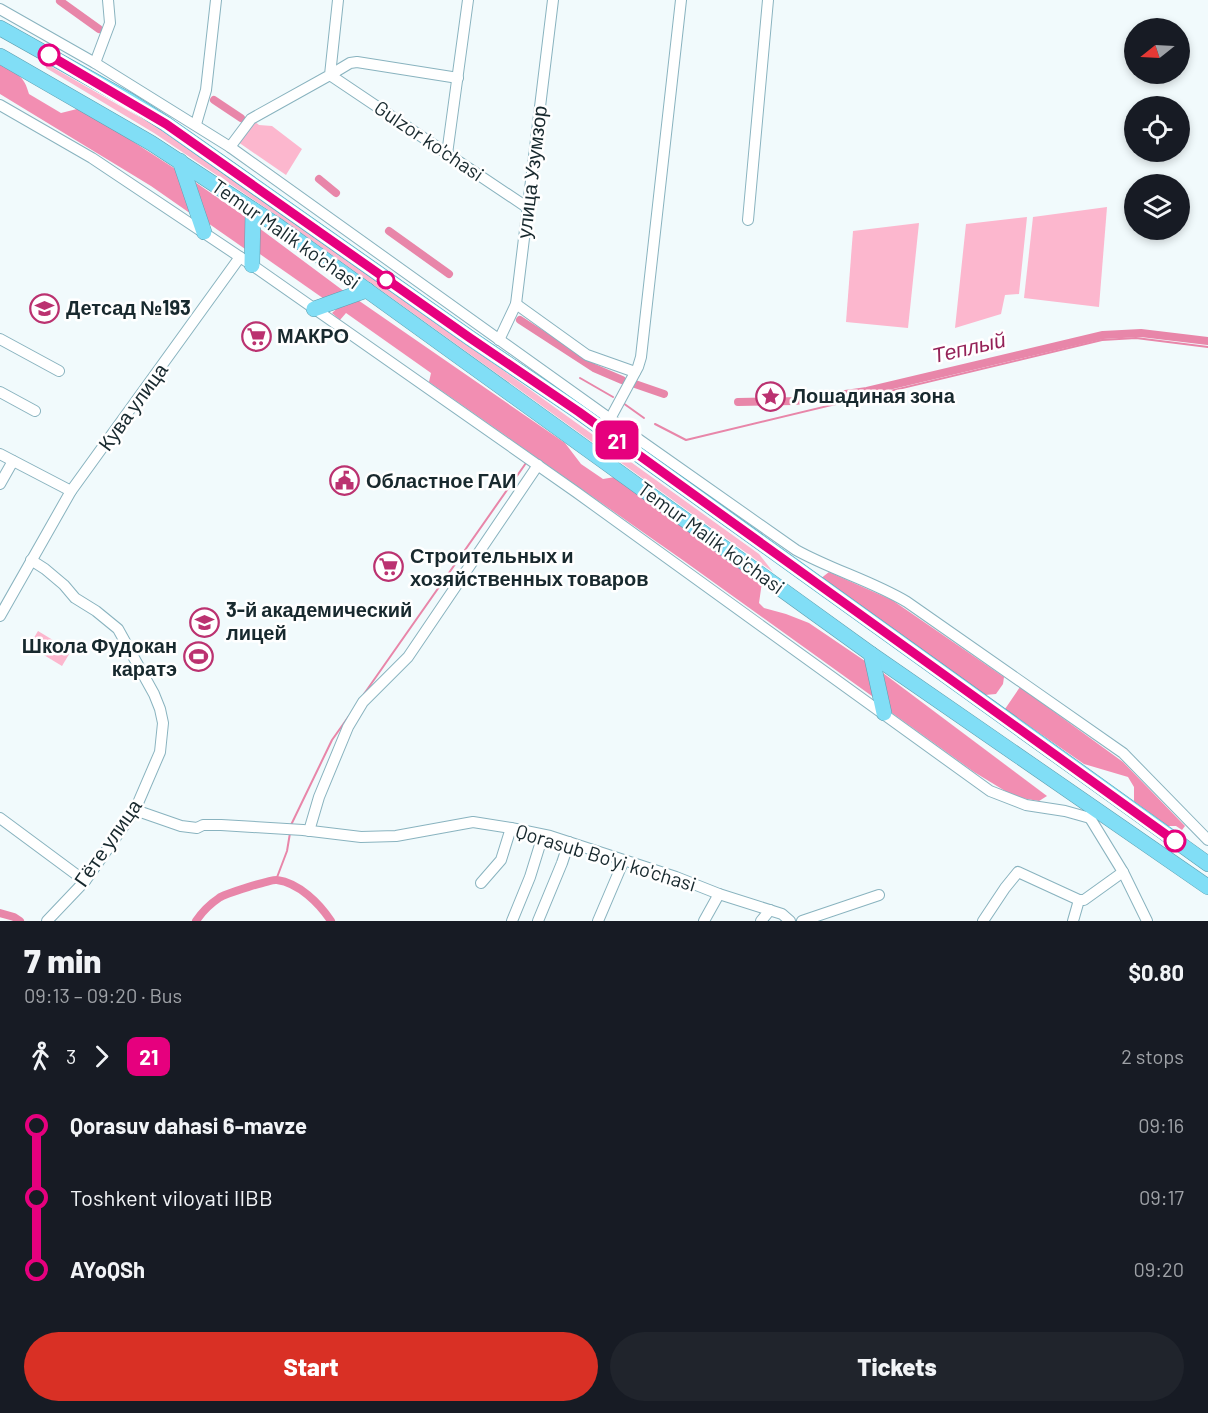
<!DOCTYPE html>
<meta charset="utf-8">
<style>
body{margin:0;font-family:Barlow,sans-serif;background:#20242c;color:#f1f3f6;height:100vh;display:flex;flex-direction:column;font-size:22px;white-space:nowrap}
*{box-sizing:border-box;margin:0}
p{font-size:20px;color:#9ea1a6}
.icon{flex:none;width:33px;height:33px;fill:none;stroke:currentColor;stroke-width:2;stroke-linecap:round;stroke-linejoin:round}
.map{position:relative;height:921px;overflow:hidden}
.drawer{display:flex;flex-direction:column;background:#171b24;flex:1}
.drawer>*{flex:none}
.badge{padding:0 12px;border-radius:9px;font-size:21px;line-height:39px}
.needle{width:39px;rotate:252deg}
.buttons{position:absolute;left:1124px;top:18px;display:grid;gap:12px}
.buttons a{display:grid;place-items:center;width:66px;height:66px;border-radius:50%;background:#171b24;box-shadow:0 3px 9px #0003;font-size:30px}
.map>.badge{position:absolute;translate:-50% -50%;box-shadow:0 0 0 3px #fff}
.legs{display:flex;align-items:center;gap:9px;height:66px;padding:0 24px;font-size:20px}
.legs p{margin-inline-start:auto}
.headline{display:flex;align-items:center;justify-content:space-between;height:102px;padding:0 24px}
h1{font-size:33px;font-weight:800;line-height:45px}
.action{display:flex;gap:12px;margin-top:auto;padding:12px 24px}
.action a{flex:1;height:69px;border-radius:36px;background:#d93025;color:#fff;font-size:24px;font-weight:800;line-height:69px;text-align:center}
.action a+a{background:#20242c;color:#f1f3f6}
ul{padding:0 24px;list-style:none}
li{display:flex;align-items:center;gap:21px;height:72px;font-size:22px}
li i{display:grid;place-items:center;width:9px;height:100%;margin:0 8px;background:currentColor}
li i::after{content:'';width:15px;height:15px;margin:-8px;border:4px solid;border-radius:50%;background:#171b24}
li p{margin-inline-start:auto}
li:first-child i{background:linear-gradient(#0000 50%,currentColor 0)}
li:last-child i{background:linear-gradient(currentColor 50%,#0000 0)}
.map>svg:first-child{display:block}
.green{fill:#fcb7ce}
.forest{fill:#f28eb2}
.lines{fill:none;stroke-linecap:round;stroke-linejoin:round}
.stream{stroke:#e886a9;stroke-width:2}
.canal{stroke:#e886a9;stroke-width:8}
.minor-casing{stroke:#89b3bf;stroke-width:12}
.highway-casing{stroke:#5c9fb0;stroke-width:16}
.minor{stroke:#fff;stroke-width:10}
.highway{stroke:#81def6;stroke-width:15}
.line-1-casing{stroke:#fff;stroke-width:14}
.line-1{stroke:#e6007e;stroke-width:9}
.stop-1-dot{fill:#fff;stroke:#e6007e;stroke-width:3}
.labels{text-anchor:middle;stroke-width:5;stroke-linejoin:round;paint-order:stroke}
.street-label{font-size:20px;fill:#18292e;stroke:#fff}
.poi-label{font-size:20px;font-weight:bold;fill:#18292e;stroke:#fff;text-anchor:start}
.water-label{font-size:21px;font-style:italic;fill:#942157;stroke:#fff}
</style>
<div class="map">
<svg width="1208" height="921" viewBox="0 0 1208 921">
<rect width="100%" height="100%" fill="#f1fafc"/>
<g class="green">
<polygon points="45,63 157,127 284,213 759,554 773,572 279,217 154,133 46,68"/>
<polygon points="254,121 259,125 272,126 302,149 286,175 238,142"/>
<polygon points="1107,207 1099,307 1024,298 1033,217"/>
<polygon points="1027,217 1019,294 1005,295 1001,314 955,328 966,224"/>
<polygon points="919,223 908,328 846,322 853,231"/>
<polygon points="38,631 71,651 62,666 29,646"/>
</g>
<g class="forest">
<path d="M0 64C17 74 24 75 29 94L61 113 81 108 180 172 194 216 151 186 0 94Z"/>
<polygon points="192,180 247,218 248,251 205,221"/>
<polygon points="259,228 345,292 327,301 257,252"/>
<polygon points="355,298 565,443 581,464 603,479 615,477 762,582 759,603 764,608 786,614 809,623 865,661 876,699 684,561 429,382 431,373 346,313 340,320 332,313 342,304"/>
<polygon points="829,572 892,600 1004,677 1003,684 996,694 985,695 820,579"/>
<polygon points="879,670 1047,796 1039,801 1015,797 974,772 885,708"/>
<polygon points="1020,687 1123,762 1185,826 1182,830 1176,826 1168,826 1134,801 1134,787 1128,777 1084,764 1005,709"/>
</g>
<g class="lines">
<g class="stream">
<polyline points="580,378 613,397"/>
<polyline points="623,403 644,418"/>
<polyline points="655,424 686,440 1102,340 1136,338 1208,347"/>
<polyline points="364,694 526,463"/>
<polyline points="291,825 332,740 349,716"/>
<polyline points="276,880 287,851 290,833"/>
</g>
<g class="canal">
<polyline points="60,1 99,29"/>
<polyline points="214,100 241,118"/>
<polyline points="319,179 336,193"/>
<polyline points="389,231 449,274"/>
<polyline points="520,320 594,368 622,380"/>
<polyline points="635,384 664,394"/>
<polyline points="738,402 795,401 867,391 1103,335 1141,333 1208,341"/>
<polyline points="0,913 14,917 20,921"/>
<path d="M196 921C202 912 210 904 219 898 224 894 272 879 277 880 299 883 319 903 331 921"/>
</g>
<defs>
<g id="minor">
<path d="M0 9 95 63 230 147 641 441 796 550C832 570 872 581 907 602L1123 753 1208 840"/>
<polyline points="95,63 110,23 108,0"/>
<polyline points="458,78 357,62 350,63 330,75 528,208"/>
<polyline points="0,105 92,158 252,265 576,492 990,791 1026,805 1065,811 1090,818"/>
<polyline points="196,124 206,90 216,0"/>
<polyline points="230,147 251,119 330,75 338,0"/>
<polyline points="447,154 468,0"/>
<polyline points="748,220 768,0"/>
<polyline points="516,304 587,355 635,372"/>
<polyline points="0,339 59,371"/>
<polyline points="499,340 516,304 553,0"/>
<polyline points="0,392 35,411"/>
<polyline points="610,419 638,367 641,357 681,0"/>
<polyline points="0,454 71,491"/>
<polyline points="0,484 13,461"/>
<polyline points="31,560 45,569 64,585 75,598 96,611 118,629 154,694 160,709 163,723 160,752 135,810 85,881 47,921"/>
<polyline points="0,616 71,491 240,257"/>
<polyline points="135,810 181,826 197,828 203,825 221,825 303,830 361,837 396,836 473,822 511,828 550,836 676,877 719,894 782,914 790,921"/>
<polyline points="1093,814 1090,818 1123,872 1147,921"/>
<polyline points="0,818 85,881"/>
<polyline points="309,831 319,797 348,727 363,702 408,657 538,465"/>
<polyline points="481,883 501,860 511,828"/>
<polyline points="512,921 530,877 543,835"/>
<polyline points="538,921 562,863 569,842"/>
<polyline points="598,921 624,860"/>
<polyline points="704,921 719,894"/>
<polyline points="761,921 770,910"/>
<polyline points="802,921 879,895"/>
<polyline points="983,921 1005,888 1018,872 1079,900 1084,900 1123,872"/>
<polyline points="1073,921 1079,900"/>
</g>
<g id="highway">
<polyline points="0,28 130,101 166,124 470,338 579,412 1208,864"/>
<polyline points="0,56 151,143 278,226 871,654 1208,887"/>
<polyline points="180,161 204,232"/>
<polyline points="252,265 253,210"/>
<polyline points="314,309 367,290"/>
<polyline points="871,654 884,713"/>
</g>
</defs>
<use href="#minor" class="minor-casing"/>
<use href="#highway" class="highway-casing"/>
<use href="#minor" class="minor"/>
<use href="#highway" class="highway"/>
</g>
<g class="lines">
<defs>
<polyline id="line-1" points="49,55 166,124 470,338 579,412 1175,841"/>
</defs>
<use href="#line-1" class="line-1-casing"/>
<use href="#line-1" class="line-1"/>
</g>
<defs>
<symbol id="school-ring" viewBox="-11 -11 22 22"><circle r="9.5" fill="#fff" stroke="#bb3270" stroke-width="1.5"/><path d="M0-5L7-2L0 1L-7-2ZM-4 1L0 2.5L4 1V4Q0 6-4 4Z" fill="#bb3270"/></symbol>
<symbol id="supermarket-ring" viewBox="-11 -11 22 22"><circle r="9.5" fill="#fff" stroke="#bb3270" stroke-width="1.5"/><path d="M-6-5.5h2.5l.6 2H6L4.5 2H-2.5L-4.4-4H-6ZM-1.5 3.2a1.3 1.3 0 1 0 .1 0ZM3 3.2a1.3 1.3 0 1 0 .1 0Z" fill="#bb3270"/></symbol>
<symbol id="sight-ring" viewBox="-11 -11 22 22"><circle r="9.5" fill="#fff" stroke="#bb3270" stroke-width="1.5"/><path d="M0-6L1.8-2.2L6-1.7L2.9 1.2L3.7 5.4L0 3.3L-3.7 5.4L-2.9 1.2L-6-1.7L-1.8-2.2Z" fill="#bb3270"/></symbol>
<symbol id="civic-ring" viewBox="-11 -11 22 22"><circle r="9.5" fill="#fff" stroke="#bb3270" stroke-width="1.5"/><path d="M-.6-6.5H3V-4.5H.6V-3L4-1V1h2V6H-6V1h2V-1L-.6-3ZM-1.2 2.5V6h2.4V2.5Z" fill="#bb3270"/></symbol>
<symbol id="university-ring" viewBox="-11 -11 22 22"><circle r="9.5" fill="#fff" stroke="#bb3270" stroke-width="1.5"/><path d="M0-5L7-2L0 1L-7-2ZM-4 1L0 2.5L4 1V4Q0 6-4 4Z" fill="#bb3270"/></symbol>
<symbol id="stadium-ring" viewBox="-11 -11 22 22"><circle r="9.5" fill="#fff" stroke="#bb3270" stroke-width="1.5"/><path d="M0-5a6.5 5 0 1 0 0 10a6.5 5 0 1 0 0-10ZM-3.5-1.8h7v3.6h-7Z" fill="#bb3270"/></symbol>
</defs>
<g fill-rule="evenodd">
<use href="#school-ring" x="28" y="292" width="33" height="33"/>
<use href="#supermarket-ring" x="240" y="320" width="33" height="33"/>
<use href="#sight-ring" x="754" y="380" width="33" height="33"/>
<use href="#civic-ring" x="328" y="464" width="33" height="33"/>
<use href="#supermarket-ring" x="372" y="550" width="33" height="33"/>
<use href="#university-ring" x="188" y="606" width="33" height="33"/>
<use href="#stadium-ring" x="182" y="640" width="33" height="33"/>
</g>
<g class="stop-1-dot">
<circle cx="49" cy="55" r="10"/>
<circle cx="386" cy="280" r="8"/>
<circle cx="1175" cy="841" r="10"/>
</g>
<g class="labels">
<g class="street-label">
<text transform="translate(429 141) rotate(34)" y="7">Gulzor ko'chasi</text>
<text transform="translate(532 172) rotate(-83)" y="7">улица Узумзор</text>
<text transform="translate(286 234) rotate(35)" y="7">Temur Malik ko'chasi</text>
<text transform="translate(133 407) rotate(-54)" y="7">Кува улица</text>
<text transform="translate(711 538) rotate(36)" y="7">Temur Malik ko'chasi</text>
<text transform="translate(108 843) rotate(-55)" y="7">Гёте улица</text>
<text transform="translate(606 858) rotate(17)" y="7">Qorasub Bo'yi ko'chasi</text>
</g>
<g class="poi-label">
<text x="66" y="315">Детсад №193</text>
<text x="277" y="343">МАКРО</text>
<text x="792" y="403">Лошадиная зона</text>
<text x="366" y="488">Областное ГАИ</text>
<text x="410" y="563">Строительных и<tspan x="410" dy="23">хозяйственных товаров</tspan></text>
<text x="226" y="617">3-й академический<tspan x="226" dy="23">лицей</tspan></text>
<text x="177" y="653" text-anchor="end">Школа Фудокан<tspan x="177" dy="23">каратэ</tspan></text>
</g>
<g class="water-label">
<text transform="translate(969 348) rotate(-13)" y="7">Теплый</text>
</g>
</g>
</svg>
<div class="buttons">
<a><svg class="needle" viewBox="-14 -14 28 28"><path d="M0-13l5 13h-10z" fill="#e53935"/><path d="M0 13l5-13h-10z" fill="#9ea1a6"/></svg></a>
<a><svg class="icon" aria-label="locate" viewBox="0 0 24 24"><circle cx="12" cy="12" r="6"/><path d="M12 2v4M12 18v4M2 12h4M18 12h4"/></svg></a>
<a><svg class="icon" aria-label="layers" viewBox="0 0 24 24"><path d="M12 4l9 5-9 5-9-5zM3 14l9 5 9-5"/></svg></a>
</div>
<b class="badge" style="left:617px;top:440px;background:#e6007e;color:#fff">21</b>
</div>
<section class="drawer">
<div class="headline"><div><h1>7 min</h1><p>09:13 – 09:20 · Bus</p></div><b>$0.80</b></div>
<div class="legs"><svg class="icon" aria-label="walk" viewBox="0 0 24 24"><circle cx="13" cy="4" r="2"/><path d="M13 8l-2 6 4 7M11 14l-3 7M7 12l3-4h3l4 4"/></svg>3<svg class="icon" aria-label="forward" viewBox="0 0 24 24"><path d="M9 5l7 7-7 7"/></svg><b class="badge" style="background:#e6007e;color:#fff">21</b><p>2 stops</p></div>
<ul>
<li><i style="color:#e6007e"></i><b>Qorasuv dahasi 6-mavze</b><p>09:16</p></li>
<li><i style="color:#e6007e"></i><span>Toshkent viloyati IIBB</span><p>09:17</p></li>
<li><i style="color:#e6007e"></i><b>AYoQSh</b><p>09:20</p></li>
</ul>
<div class="action"><a>Start</a><a>Tickets</a></div>
</section>
